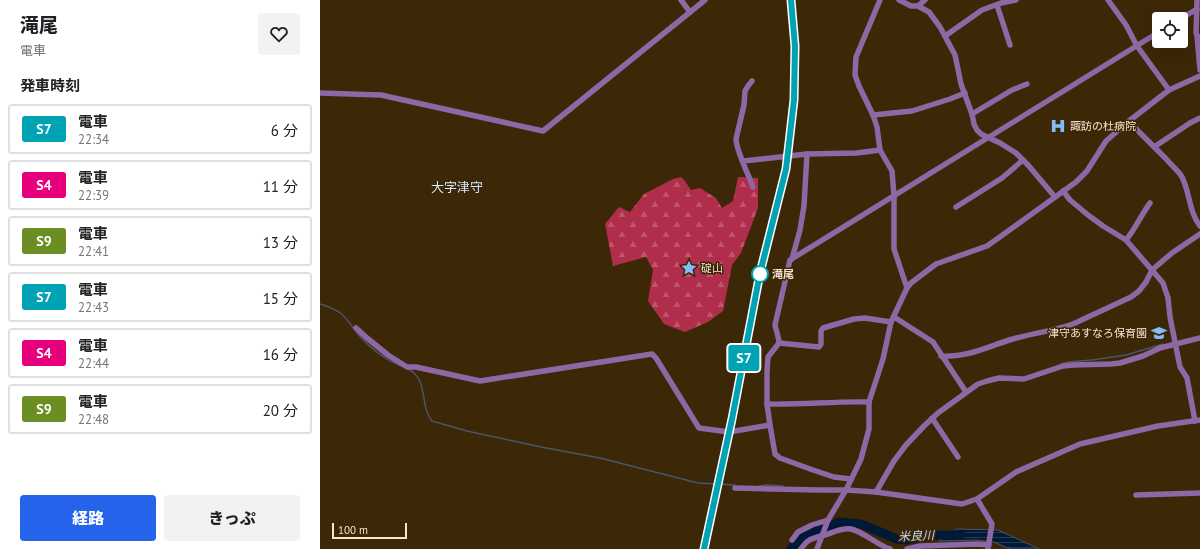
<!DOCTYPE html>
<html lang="ja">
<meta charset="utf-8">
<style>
body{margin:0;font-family:"PT Sans","Noto Sans JP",sans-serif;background:#f2f2f2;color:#202124;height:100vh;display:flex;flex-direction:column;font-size:15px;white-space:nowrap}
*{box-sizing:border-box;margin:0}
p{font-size:13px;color:#757577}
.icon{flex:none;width:22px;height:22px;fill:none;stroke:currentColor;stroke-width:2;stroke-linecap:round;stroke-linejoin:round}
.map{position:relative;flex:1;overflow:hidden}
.side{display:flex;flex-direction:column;background:#fff;width:320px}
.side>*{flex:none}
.badge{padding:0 8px;border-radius:3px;font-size:14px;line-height:26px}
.tools{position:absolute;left:832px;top:12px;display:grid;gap:8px}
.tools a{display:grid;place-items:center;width:36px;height:36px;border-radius:4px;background:#fff;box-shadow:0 4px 16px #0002;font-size:20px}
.scale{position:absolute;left:12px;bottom:10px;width:75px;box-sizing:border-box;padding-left:4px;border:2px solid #f6e5cf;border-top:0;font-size:11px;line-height:14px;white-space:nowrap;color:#f6e5cf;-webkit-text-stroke:3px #3c2707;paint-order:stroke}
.map>.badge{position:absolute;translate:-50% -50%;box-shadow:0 0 0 2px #fff}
h2{padding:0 20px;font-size:15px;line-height:36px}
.round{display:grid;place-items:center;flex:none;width:42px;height:42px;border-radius:4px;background:#f2f2f2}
.headline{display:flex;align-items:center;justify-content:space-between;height:68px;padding:0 20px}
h1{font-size:19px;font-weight:800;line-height:30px}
.primary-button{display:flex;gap:8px;margin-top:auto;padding:8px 20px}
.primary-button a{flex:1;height:46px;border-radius:4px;background:#2563eb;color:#fff;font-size:16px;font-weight:800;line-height:46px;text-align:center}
.primary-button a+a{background:#f2f2f2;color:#202124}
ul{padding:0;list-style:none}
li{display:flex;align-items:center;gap:12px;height:50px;margin:0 8px 6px;padding:0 12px;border:2px solid #e0e0e0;border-radius:4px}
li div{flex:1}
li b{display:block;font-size:15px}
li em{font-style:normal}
li .badge{min-width:44px;font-weight:700;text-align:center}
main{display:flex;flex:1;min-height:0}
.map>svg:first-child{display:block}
.forest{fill:url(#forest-firs)}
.water{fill:url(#water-rules);stroke:#4a5665}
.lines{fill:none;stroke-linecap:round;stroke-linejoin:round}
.stream{stroke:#4a5665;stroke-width:1.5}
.river{stroke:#001937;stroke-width:9}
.street{stroke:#8e67a5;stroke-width:5.5}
.rail-casing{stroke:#e1d0b8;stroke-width:3}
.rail{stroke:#3c2707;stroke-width:1.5;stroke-dasharray:4.5;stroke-linecap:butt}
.line-casing{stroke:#fff;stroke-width:9}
.line{stroke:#00a3b4;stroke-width:6}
.stop-dot{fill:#fff;stroke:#00a3b4;stroke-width:2}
.labels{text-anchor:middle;stroke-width:3;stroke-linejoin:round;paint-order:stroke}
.poi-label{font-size:11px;fill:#f6e5cf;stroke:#3c2707;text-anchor:start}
.stop-label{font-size:11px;font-weight:bold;fill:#f6e5cf;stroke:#3c2707;text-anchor:start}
.water-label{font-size:12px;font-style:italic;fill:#c5d9f1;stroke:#3c2707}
.quarter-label{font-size:13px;fill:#d1e6fe;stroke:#3c2707}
</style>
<main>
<section class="side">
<div class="headline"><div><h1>滝尾</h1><p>電車</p></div><a class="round"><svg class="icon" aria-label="heart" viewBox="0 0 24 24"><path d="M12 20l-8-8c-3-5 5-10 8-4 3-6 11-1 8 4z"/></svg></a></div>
<h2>発車時刻</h2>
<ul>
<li><span class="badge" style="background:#00a3b4;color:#fff">S7</span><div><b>電車</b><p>22:34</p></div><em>6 分</em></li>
<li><span class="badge" style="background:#e6007e;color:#fff">S4</span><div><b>電車</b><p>22:39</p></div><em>11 分</em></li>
<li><span class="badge" style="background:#6b8e23;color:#fff">S9</span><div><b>電車</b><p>22:41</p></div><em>13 分</em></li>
<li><span class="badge" style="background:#00a3b4;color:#fff">S7</span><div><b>電車</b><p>22:43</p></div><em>15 分</em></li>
<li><span class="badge" style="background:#e6007e;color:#fff">S4</span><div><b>電車</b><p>22:44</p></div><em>16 分</em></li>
<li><span class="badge" style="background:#6b8e23;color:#fff">S9</span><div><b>電車</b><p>22:48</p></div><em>20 分</em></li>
</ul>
<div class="primary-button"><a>経路</a><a>きっぷ</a></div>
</section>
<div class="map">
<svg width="880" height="549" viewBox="0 0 880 549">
<defs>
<pattern id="forest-firs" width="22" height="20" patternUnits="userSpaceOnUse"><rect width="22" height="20" fill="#b02d4b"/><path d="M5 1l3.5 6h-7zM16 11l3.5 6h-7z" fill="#bf556c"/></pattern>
<pattern id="water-rules" width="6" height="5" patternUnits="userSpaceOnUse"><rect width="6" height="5" fill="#001937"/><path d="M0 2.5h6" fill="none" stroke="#263a53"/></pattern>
</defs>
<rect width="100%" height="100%" fill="#3c2707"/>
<polygon class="forest" points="361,177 365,181 371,190 380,188 396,198 402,208 413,201 418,177 438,178 438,208 421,253 412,265 403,311 388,322 365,332 344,324 328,301 333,270 326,257 293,266 285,224 299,207 310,212 324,194 353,179"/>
<polygon class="water" points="637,529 678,530 719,549 690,549 674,542 657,540 619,541"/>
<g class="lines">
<g class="stream">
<path d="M0 304C19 310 23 313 34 329"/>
<path d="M36 332C48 346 64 359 81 366"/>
<polyline points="741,364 748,362 772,360 806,355 843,344"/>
<path d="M88 369C109 379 99 405 112 421L147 431 221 447 280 458 378 483 415 485"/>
<polyline points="439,486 446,485 463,486"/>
</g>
<polyline class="river" points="471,549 482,536 496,530 507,529 518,522 541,524 577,539 584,540 614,535 641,535"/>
<g class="street">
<polyline points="361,0 370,12"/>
<polyline points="560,0 536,57 535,75 539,86 553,115 557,127 560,150 572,171 574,196 574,249 587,288"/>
<polyline points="579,0 591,6 598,6 609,12 620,27 635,55 641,84 652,114 654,124 657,130 661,134 680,143 696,153 708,165 735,197"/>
<polyline points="788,0 806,25 817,46 849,90"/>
<polyline points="877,0 876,33 880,40"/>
<polyline points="677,5 690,45"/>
<polyline points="598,6 605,0"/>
<polyline points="860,19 877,9"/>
<polyline points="625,36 662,10 681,3 696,0"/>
<polyline points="877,36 880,70"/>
<path d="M432 81 428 86 425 91 424 105 416 139C417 153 428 173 433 187"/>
<polyline points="0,93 61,95 223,131 385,0"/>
<polyline points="652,114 692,90 707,84"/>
<polyline points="553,115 592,111 630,99 645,93"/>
<path d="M809 121C821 135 835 147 848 161 852 166 859 171 862 177 870 193 869 212 880 226"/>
<polyline points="834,147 870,123 880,118"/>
<polyline points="423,161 487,154 537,153 560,150"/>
<polyline points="743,191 750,200 768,215 783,226 806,240 843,283 848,298 850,317 860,367 867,378 875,421"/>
<polyline points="636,207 682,178 703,160"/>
<path d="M806 240C816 228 821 215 830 203"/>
<polyline points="472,259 480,230 484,206 487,154"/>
<polyline points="574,317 613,342 646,392"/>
<polyline points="36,328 47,338 68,355 87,367 96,367 160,381 332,354 336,358 379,428 409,432 450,425"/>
<polyline points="459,343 499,347 501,344 501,331 503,328 534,319 545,318 571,322"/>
<path d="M621 356C647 358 669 346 693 339 713 333 733 331 753 324L811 297 819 291 826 282 832 270 852 253 880 234"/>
<path d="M447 404C481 405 515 401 549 402"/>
<polyline points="612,418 638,457"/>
<path d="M531 479 514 477 493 470 460 458 455 454 450 425 447 404V372L448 357 459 343C459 337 456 331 455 325L470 260 839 32"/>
<polyline points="415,488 498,490 526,490 556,492 642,504 657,499 696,472 760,444 838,426 880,420"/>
<polyline points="556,492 574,461 586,445 604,426 618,413 658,384 667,381 679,378 704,379 743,366 753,365 791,364 800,363 823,356 840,348 880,338"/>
<polyline points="816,495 880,493"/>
<polyline points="657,499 672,524 668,548"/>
<polyline points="472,540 478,532 492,525 508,520"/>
<path d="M481 549C487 540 490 539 501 536 511 534 521 527 531 529 544 532 557 545 570 549"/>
<polyline points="497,549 508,520 526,490 541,459 549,429 549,402 563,359 571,322 587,288 591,283 616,264 667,246 677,239 756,182 767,171 786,141 809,121 849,90 880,76"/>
<polyline points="587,549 600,546 658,544 669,545"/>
</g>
<defs>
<polyline id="rail" points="384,549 412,419 440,273 466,169 474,100 475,46 471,0"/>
</defs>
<use href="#rail" class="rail-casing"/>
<use href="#rail" class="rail"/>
</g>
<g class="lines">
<defs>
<polyline id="line" points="384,549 412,419 440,273 466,169 474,100 475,46 471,0"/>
</defs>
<use href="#line" class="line-casing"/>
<use href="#line" class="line"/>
</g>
<defs>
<symbol id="hospital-bare" viewBox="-9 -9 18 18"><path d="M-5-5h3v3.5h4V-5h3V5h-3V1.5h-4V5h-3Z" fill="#84bcfb" stroke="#3c2707" stroke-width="2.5" paint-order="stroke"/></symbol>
<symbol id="sight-bare" viewBox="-9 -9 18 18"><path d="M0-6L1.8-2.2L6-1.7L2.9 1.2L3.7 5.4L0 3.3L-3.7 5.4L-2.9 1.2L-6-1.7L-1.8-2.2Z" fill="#84bcfb" stroke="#3c2707" stroke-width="2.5" paint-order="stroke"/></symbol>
<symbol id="school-bare" viewBox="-9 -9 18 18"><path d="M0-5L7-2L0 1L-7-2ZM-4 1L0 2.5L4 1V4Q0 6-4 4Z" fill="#84bcfb" stroke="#3c2707" stroke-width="2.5" paint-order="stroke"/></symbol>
</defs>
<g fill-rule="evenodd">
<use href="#hospital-bare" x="727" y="115" width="22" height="22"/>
<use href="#sight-bare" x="358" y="257" width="22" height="22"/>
<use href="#school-bare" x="828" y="322" width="22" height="22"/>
</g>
<circle class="stop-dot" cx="440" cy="274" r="8"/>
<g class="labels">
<g class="poi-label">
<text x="750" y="130">諏訪の杜病院</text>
<text x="381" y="272">碇山</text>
<text x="827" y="337" text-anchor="end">津守あすなろ保育園</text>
</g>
<g class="stop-label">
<text x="452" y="278">滝尾</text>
</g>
<g class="water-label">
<text transform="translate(596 536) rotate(-2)" y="4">米良川</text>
</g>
<g class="quarter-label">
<text x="137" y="192">大字津守</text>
</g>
</g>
</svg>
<div class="tools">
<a><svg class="icon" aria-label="locate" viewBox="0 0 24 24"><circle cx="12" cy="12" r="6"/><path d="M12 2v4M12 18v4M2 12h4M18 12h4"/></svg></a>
</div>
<div class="scale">100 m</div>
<b class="badge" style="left:424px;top:358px;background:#00a3b4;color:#fff">S7</b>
</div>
</main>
